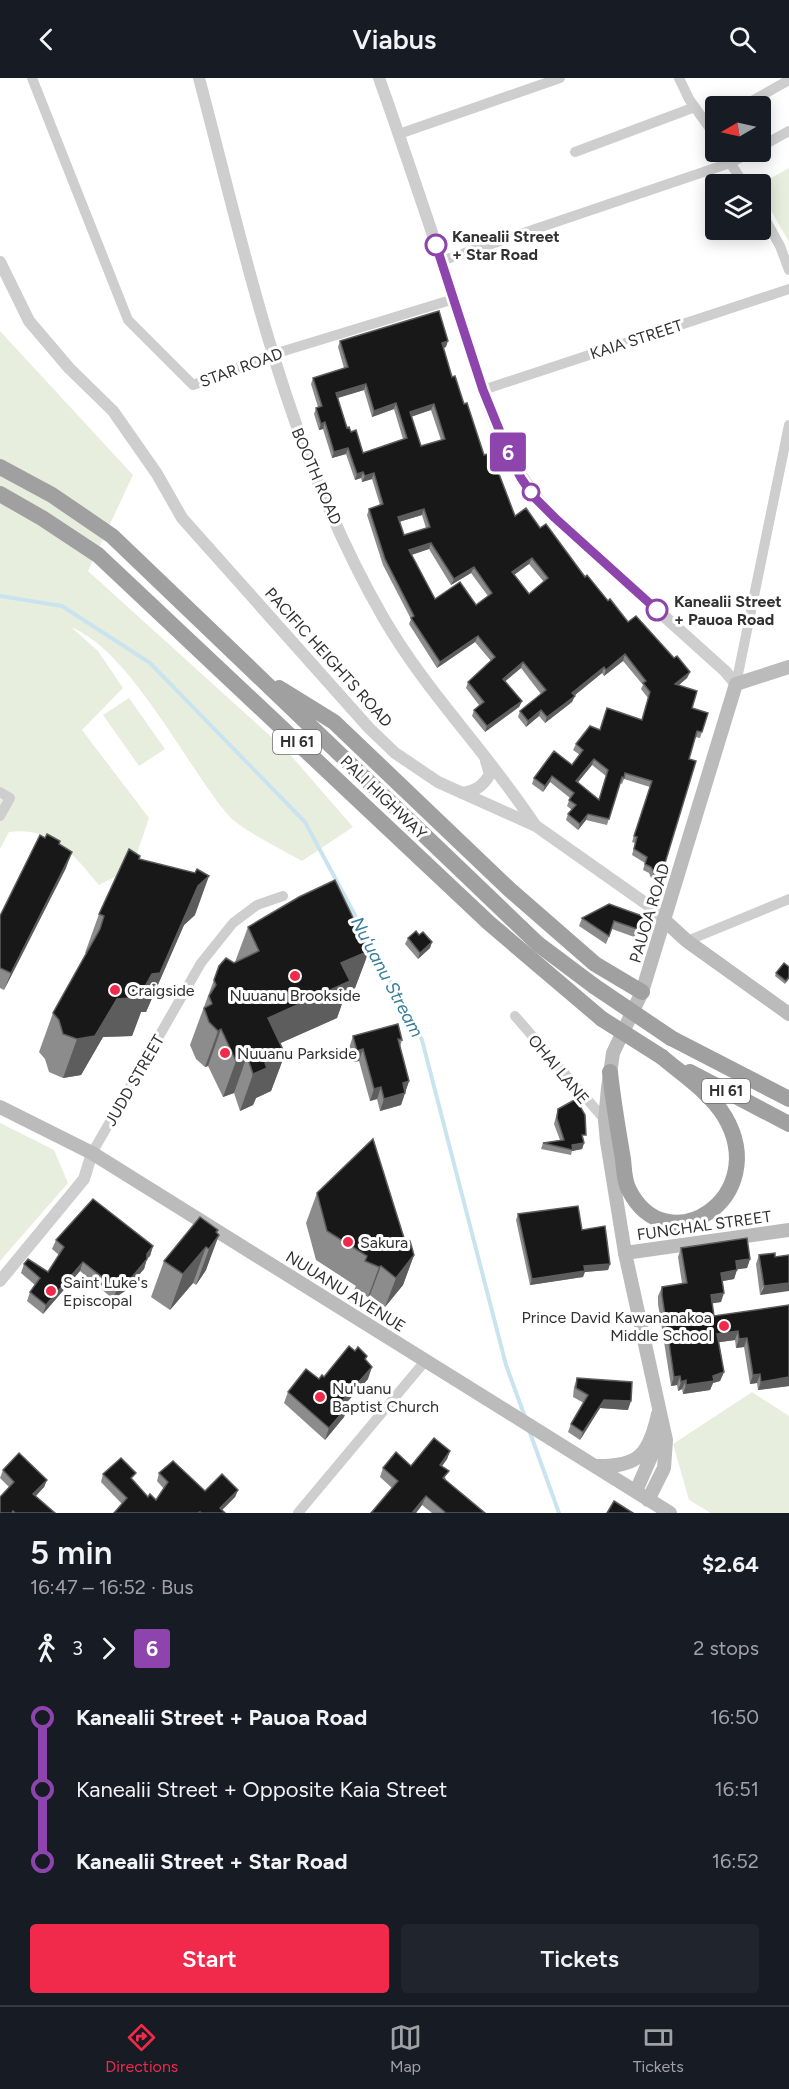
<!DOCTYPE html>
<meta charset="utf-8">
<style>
body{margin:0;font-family:Figtree,sans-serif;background:#20242c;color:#f1f3f6;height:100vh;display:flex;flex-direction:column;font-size:22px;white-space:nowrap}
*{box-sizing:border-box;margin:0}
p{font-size:20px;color:#9ea1a6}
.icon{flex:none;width:33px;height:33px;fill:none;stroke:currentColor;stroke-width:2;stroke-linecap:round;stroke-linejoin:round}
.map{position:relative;height:1435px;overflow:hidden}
.side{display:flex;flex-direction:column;background:#171b24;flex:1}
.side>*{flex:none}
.badge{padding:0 12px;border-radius:4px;font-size:21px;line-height:39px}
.needle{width:39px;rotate:261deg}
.tools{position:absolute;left:705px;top:18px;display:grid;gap:12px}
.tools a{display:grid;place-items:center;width:66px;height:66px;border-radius:6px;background:#171b24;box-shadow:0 3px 15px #0003;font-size:30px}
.map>.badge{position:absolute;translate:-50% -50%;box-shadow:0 0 0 3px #fff}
.legs{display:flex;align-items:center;gap:9px;height:66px;padding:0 30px;font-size:20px}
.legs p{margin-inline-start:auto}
.head{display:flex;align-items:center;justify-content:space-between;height:102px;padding:0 30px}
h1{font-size:33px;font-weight:600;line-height:45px}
.button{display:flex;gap:12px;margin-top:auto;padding:12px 30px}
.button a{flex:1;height:69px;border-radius:6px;background:#f12a4b;color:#fff;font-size:24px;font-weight:600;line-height:69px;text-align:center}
.button a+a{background:#20242c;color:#f1f3f6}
ul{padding:0 30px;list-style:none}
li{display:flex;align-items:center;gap:21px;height:72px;font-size:22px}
li i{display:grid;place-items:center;width:9px;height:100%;margin:0 8px;background:currentColor}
li i::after{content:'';width:15px;height:15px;margin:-8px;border:4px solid;border-radius:50%;background:#171b24}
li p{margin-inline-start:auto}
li:first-child i{background:linear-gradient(#0000 50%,currentColor 0)}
li:last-child i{background:linear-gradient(currentColor 50%,#0000 0)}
header{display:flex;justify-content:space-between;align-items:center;height:78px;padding:0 30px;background:#171b24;font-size:27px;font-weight:600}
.tabs{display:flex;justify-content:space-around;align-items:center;height:84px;border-top:2px solid #363941;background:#171b24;font-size:16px;color:#9ea1a6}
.tabs a{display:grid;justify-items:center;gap:3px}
.tabs .active{color:#f12a4b}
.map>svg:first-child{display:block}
.green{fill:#e8eede}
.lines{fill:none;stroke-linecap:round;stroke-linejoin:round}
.stream{stroke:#cae4ef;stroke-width:4}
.minor{stroke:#cecece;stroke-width:10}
.tertiary{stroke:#cecece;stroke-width:12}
.secondary{stroke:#bbb;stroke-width:14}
.trunk{stroke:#a0a0a0;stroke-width:16}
.trunk-bridge{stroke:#a0a0a0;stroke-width:16}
.wall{fill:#8c8c8c;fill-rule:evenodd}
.shaded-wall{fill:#5d5d5d}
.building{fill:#181818;stroke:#5d5d5d;stroke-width:1.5;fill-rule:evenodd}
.line-1-casing{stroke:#fff;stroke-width:14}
.line-1{stroke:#8e44ad;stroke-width:9}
.stop-1-dot{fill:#fff;stroke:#8e44ad;stroke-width:3}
.poi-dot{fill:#f12a4b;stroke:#fff;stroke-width:2}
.labels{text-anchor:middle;stroke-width:6;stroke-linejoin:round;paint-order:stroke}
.shield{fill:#fff;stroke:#6f6f6f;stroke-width:1.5}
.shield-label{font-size:15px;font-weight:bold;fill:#313131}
.stop-label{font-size:16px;font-weight:bold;fill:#313131;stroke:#fff;text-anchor:start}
.street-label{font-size:16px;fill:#313131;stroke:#fff}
.poi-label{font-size:16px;fill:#313131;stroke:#fff;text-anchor:start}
.water-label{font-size:18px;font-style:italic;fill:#387d9a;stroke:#fff}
</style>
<header><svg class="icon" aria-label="back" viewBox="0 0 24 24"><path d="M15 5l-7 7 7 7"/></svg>Viabus<svg class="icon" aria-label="search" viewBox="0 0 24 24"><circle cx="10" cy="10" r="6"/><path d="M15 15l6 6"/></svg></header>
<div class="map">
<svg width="789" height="1435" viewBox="0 0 789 1435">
<rect width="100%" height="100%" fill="#fff"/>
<g class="green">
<polygon points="789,90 789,164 761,115 760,106"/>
<path d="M0 253 133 397 88 493 287 673 353 749 302 783C285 773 240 751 228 737 185 686 131 574 71 549L98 573 123 610 82 652 149 740 132 790 99 807C74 777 52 748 9 754L0 771Z"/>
<polygon points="129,620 165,671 139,688 103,637"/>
<polygon points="0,1045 54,1072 68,1105 0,1183"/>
<polygon points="752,1314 789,1338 789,1435 711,1435 689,1422 673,1366"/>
</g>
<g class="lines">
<g class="stream">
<polyline points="0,518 62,528 150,585 305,744 422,962 506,1287 525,1339"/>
<polyline points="529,1352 559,1435"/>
</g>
<g class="minor">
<polyline points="32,0 128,242 193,307 274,276 454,221"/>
<polyline points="679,0 689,21 716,59"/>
<polyline points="743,28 789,2"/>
<polyline points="399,56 560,0"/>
<polyline points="760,69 789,53"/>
<polyline points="575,74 695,29"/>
<polyline points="723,74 744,106"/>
<polyline points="760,132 780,168 789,192"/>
<polyline points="441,183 730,85 751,74"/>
<polyline points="483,312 789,211"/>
<polyline points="736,606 789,347"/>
<polyline points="0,714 10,720 0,738"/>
<polyline points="687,863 789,821"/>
<polyline points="515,938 605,1042"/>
<polyline points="92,1075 201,885 233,845 257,827 283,818"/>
<polyline points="298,1435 426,1282"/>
</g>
<g class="tertiary">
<path d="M199 0C248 185 286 371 383 539 426 614 488 675 535 747"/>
<path d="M379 0C405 73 429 146 454 220 479 297 496 381 555 440L725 593 736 606"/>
<polyline points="0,184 29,243 69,290 113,333 157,396 182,440 369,650 395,675 438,704 536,748 648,827 664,842"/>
<path d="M462 715C476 713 483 708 490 696L486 683"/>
<polyline points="0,1203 84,1101 92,1075"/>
</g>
<g class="secondary">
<polyline points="664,842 687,863 789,936"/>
<polyline points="0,1029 92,1075 670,1435"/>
<polyline points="625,1175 789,1152"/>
<path d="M595 1388C639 1389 649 1377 658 1336"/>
<polyline points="636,1413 658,1363"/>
<polyline points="648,1422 664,1390 666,1362 625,1175 607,1064 605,1042 608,1010 613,975 642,914 736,606 789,589"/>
</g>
<g class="trunk">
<polyline points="0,389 52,417 112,458 538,866 594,908"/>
<polyline points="0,416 42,440 98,477 489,845 602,941"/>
<polyline points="279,610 334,644 509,811 595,886 642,914"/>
<polyline points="671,960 789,1021"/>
<path d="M610 994C613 1023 618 1052 623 1081 624 1090 624 1103 629 1112 667 1187 772 1120 725 1039 711 1015 683 997 662 979"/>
<polyline points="690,994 789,1046"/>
</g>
<g class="trunk-bridge">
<polyline points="594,908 671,960"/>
<polyline points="602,941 662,979"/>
</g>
</g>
<g class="wall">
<path d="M340 263 446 269 443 270 452 299 484 377 515 438 540 450 628 544 690 594 687 600 679 607 692 630 702 654 700 660 695 659 689 681 665 785 663 791 651 800 649 795 643 792 645 785 632 777 635 765 632 764 650 709 624 701 622 706 620 705 607 747 586 742 578 752 566 742 568 736 572 732 567 728 570 720 550 704 543 714 532 706 534 700 572 687 580 677 573 672 576 666 600 652 642 642 648 620 641 611 643 607 623 583 604 598 602 595 574 618 572 624 545 645 539 638 526 649 518 639 520 633 541 616 521 590 505 603 522 623 519 629 485 654 472 638 474 632 479 627 466 610 468 604 491 583 475 564 437 590 409 546 411 541 383 487 367 437 369 431 380 427 372 401 362 404 361 400 355 402 346 376 332 380 323 351 319 352 314 336 316 330 318 329 311 306 313 300 344 290 338 269ZM364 312 372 339 394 331 403 361 363 375 351 354 347 350 338 320ZM431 332 441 362 421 368 411 338ZM422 437 426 450 404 457 399 444ZM429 471 451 507 471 495 488 518 476 527 435 521 412 477ZM529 486 544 504 529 516 514 496ZM592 687 606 698 599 721 578 704Z"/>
<polygon points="59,767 66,790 4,912 0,910 0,838"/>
<polygon points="139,781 195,837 184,847 146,934 141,934 132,958 103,959 81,997 63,1000 49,994 45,981 39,974 53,935 86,875 85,875 99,836"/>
<polygon points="645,839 637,860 612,851 606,866 579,848 582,840"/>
<polygon points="248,849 369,873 355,910 346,914 337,940 280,965 285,976 271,1013 256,1020 253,1027 240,1033 234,1015 223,1019 208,988 205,989 196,981 190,967 219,888 235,884"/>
<polygon points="419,857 432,864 430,870 418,881 405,866 408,860"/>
<polygon points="789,889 789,901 785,906 775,898 776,895"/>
<polygon points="398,946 402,962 400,969 409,1003 401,1027 380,1033 377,1021 370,1023 359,983 353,984 349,970 353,958"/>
<polygon points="558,1031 584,1063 583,1063 584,1065 582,1071 572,1073 571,1077 541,1071 543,1065 560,1062 554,1046"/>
<polygon points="317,1115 404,1160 414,1177 403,1207 385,1229 370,1217 368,1219 354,1212 356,1208 316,1182 306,1145"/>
<polygon points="518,1136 582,1152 610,1186 608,1192 584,1194 583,1199 530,1207 516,1142"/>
<polygon points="218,1152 206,1192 196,1207 193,1205 170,1232 151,1219 164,1183"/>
<polygon points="56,1162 153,1168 150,1178 147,1180 144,1191 125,1213 113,1221 80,1193 43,1236 27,1223 30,1214 35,1207 21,1195 24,1186 48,1194 59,1177 52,1171"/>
<polygon points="681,1170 750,1181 747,1190 737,1191 734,1201 722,1203 721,1224 712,1225 714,1238 789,1227 789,1308 758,1312 757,1305 750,1306 744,1269 736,1270 735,1262 719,1264 724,1294 720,1303 713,1305 710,1312 683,1316 682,1311 678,1313 677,1307 671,1308 658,1226 658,1218 662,1209 682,1205 678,1179"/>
<polygon points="759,1177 775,1179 760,1217 756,1186"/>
<polygon points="366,1282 368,1301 346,1325 344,1339 325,1362 284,1325 288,1314"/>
<polygon points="577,1300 628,1332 600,1330 580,1362 568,1354 571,1346 584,1325 573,1319 574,1309"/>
<polygon points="450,1373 447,1381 442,1388 446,1402 485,1435 432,1435 422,1427 416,1435 371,1435 392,1410 380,1399 383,1390 411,1388"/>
<polygon points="3,1392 47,1402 44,1409 36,1418 55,1435 0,1435 9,1409 0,1400"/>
<polygon points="159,1395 205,1413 238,1412 235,1419 222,1432 225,1435 114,1435 122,1426 101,1404 103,1396 133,1403 148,1419 156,1422 164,1411 157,1403"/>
</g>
<g class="shaded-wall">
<polygon points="448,263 446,269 439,271 442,265"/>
<polygon points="366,306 364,312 334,321 336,315"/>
<polygon points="396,325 394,331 372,339 374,333"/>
<polygon points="434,326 431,332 408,340 410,334"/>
<polygon points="325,344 323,351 319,352 321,346"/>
<polygon points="348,370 346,376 332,380 334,374"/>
<polygon points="363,394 361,400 355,402 357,396"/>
<polygon points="374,395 372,401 362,404 365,398"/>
<polygon points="424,431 422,437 395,445 398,439"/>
<polygon points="431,465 429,471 407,478 409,472"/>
<polygon points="532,480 529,486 510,500 512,494"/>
<polygon points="474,489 471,495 451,507 454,501"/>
<polygon points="478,558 475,564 437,590 440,584"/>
<polygon points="625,576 623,583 604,598 606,592"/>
<polygon points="523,584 521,590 501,607 503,601"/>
<polygon points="604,589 602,595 570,621 572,615"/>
<polygon points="690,594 687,600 673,612 675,606"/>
<polygon points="575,618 572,624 545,645 547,639"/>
<polygon points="522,623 519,629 485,654 487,648"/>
<polygon points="541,632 539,638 526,649 528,643"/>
<polygon points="594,681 592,687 574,709 576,703"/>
<polygon points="552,698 550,704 543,714 545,708"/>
<polygon points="588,736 586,742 578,752 580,746"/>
<polygon points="72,774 66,790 4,912 11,895"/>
<polygon points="665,785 663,791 651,800 654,794"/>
<polygon points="209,798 195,837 184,847 146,934 141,934 132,958 103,959 81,997 63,1000 77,961 117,921 198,808"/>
<polygon points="432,864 430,870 418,881 420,875"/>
<polygon points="369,873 355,910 346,914 337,940 254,977 268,940 341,885"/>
<polygon points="221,951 208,988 205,989 218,953"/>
<polygon points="363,971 359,983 353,984 357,973"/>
<polygon points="285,976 271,1013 256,1020 253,1027 240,1033 253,996 265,985"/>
<polygon points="247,978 234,1015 223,1019 236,983"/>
<polygon points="409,1003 405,1015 403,1005"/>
<polygon points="381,1009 377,1021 370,1023 374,1011"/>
<polygon points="405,1015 401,1027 380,1033 384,1021"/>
<polygon points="584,1065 582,1071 572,1073 572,1067"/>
<polygon points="218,1152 213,1165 219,1157 206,1192 196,1207 209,1171"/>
<polygon points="153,1168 150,1178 143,1185 147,1176"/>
<polygon points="206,1169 193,1205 170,1232 183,1196"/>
<polygon points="414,1177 403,1207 385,1229 396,1200"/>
<polygon points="147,1181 144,1191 125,1213 113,1221 117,1211"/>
<polygon points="750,1181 747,1190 732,1192 736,1183"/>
<polygon points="83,1184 80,1193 43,1236 46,1227"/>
<polygon points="610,1186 608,1192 585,1194 583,1199 530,1207 532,1201 584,1188"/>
<polygon points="381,1188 370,1217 368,1219 379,1189"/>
<polygon points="737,1192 734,1201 718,1204 721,1195"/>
<polygon points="789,1205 789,1213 760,1217 764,1208"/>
<polygon points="724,1215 721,1224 708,1226 711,1217"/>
<polygon points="738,1253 735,1262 714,1265 717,1256"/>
<polygon points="747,1260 744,1269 736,1270 739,1261"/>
<polygon points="372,1289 368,1301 339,1333 343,1322"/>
<polygon points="724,1294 720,1303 713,1305 710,1312 683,1316 686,1307"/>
<polygon points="760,1296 757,1305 750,1306 753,1297"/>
<polygon points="680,1298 677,1307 671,1308 674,1299"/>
<polygon points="789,1299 789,1308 758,1312 761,1304"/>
<polygon points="686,1302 682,1311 678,1313 681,1304"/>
<polygon points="604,1322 631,1323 628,1332 600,1330 580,1362 583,1354"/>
<polygon points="349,1327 344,1339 325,1362 329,1350"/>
<polygon points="450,1373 447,1381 437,1395 440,1387"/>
<polygon points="47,1402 44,1409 30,1424 33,1416"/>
<polygon points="238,1412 235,1419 219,1435 220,1430"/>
<polygon points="426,1418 422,1427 416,1435 412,1435"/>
</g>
<g class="building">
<path d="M439 233 448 263 442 265 452 299 455 298 464 326 467 325 484 377 491 375 515 438 526 430 540 450 546 446 585 499 587 497 608 523 610 521 628 544 636 538 674 580 677 578 690 594 675 606 697 613 692 630 708 635 702 654 697 653 689 681 696 683 665 785 654 794 651 789 645 786 647 779 634 771 637 759 634 758 652 703 625 695 624 700 622 699 609 741 588 736 580 746 568 736 576 727 569 722 574 715 552 698 545 708 534 700 554 673 572 687 583 672 576 666 590 648 600 652 607 630 642 642 650 614 643 605 646 603 625 576 606 592 604 589 572 615 575 618 547 639 541 632 528 643 520 633 546 612 523 584 503 601 522 623 487 648 474 632 484 624 468 604 495 579 478 558 440 584 411 540 414 538 385 481 369 431 383 426 374 395 365 398 363 394 357 396 348 370 334 374 325 344 321 346 316 330 322 328 313 300 348 289 340 263ZM366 306 374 333 396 325 407 360 363 375 356 352 351 354 349 349 347 350 336 315ZM434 326 445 361 421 368 410 334ZM424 431 430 449 404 457 398 439ZM431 465 454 501 474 489 492 515 476 527 460 504 435 521 409 472ZM532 480 548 500 529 516 512 494ZM594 681 608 692 599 722 576 703Z"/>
<polygon points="47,756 60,763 59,766 72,774 11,895 0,890 0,838 40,757 45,760"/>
<polygon points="129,771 140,778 139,781 195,795 197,791 209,798 198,808 160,895 152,896 143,912 146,919 117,921 95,958 77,961 63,956 59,942 53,935 100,851 104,838 99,836"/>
<polygon points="335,802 369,873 341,885 350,903 268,940 285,976 265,985 267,990 253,996 247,978 236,983 221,951 218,953 209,944 204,930 212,926 209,918 216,907 214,902 219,888 226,880 234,885 259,873 248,849 299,819"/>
<polygon points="609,826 645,839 640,852 614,843 609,858 582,840"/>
<polygon points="416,853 419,857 423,854 432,864 420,875 408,860"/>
<polygon points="784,885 789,889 789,899 786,903 776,895"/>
<polygon points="398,946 402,962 398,961 409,1003 403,1005 405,1015 384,1021 381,1009 374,1011 363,971 357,973 353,958"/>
<polygon points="576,1021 585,1037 586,1057 582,1057 584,1065 572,1067 573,1072 543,1065 564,1062 557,1040 558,1031"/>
<polygon points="373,1061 404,1160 410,1163 414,1177 396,1200 381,1188 379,1189 365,1183 367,1178 327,1153 317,1115"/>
<polygon points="93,1121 153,1168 147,1176 147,1181 128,1204 117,1211 83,1184 46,1227 30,1214 40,1200 24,1186 28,1181 48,1194 64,1169 56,1162"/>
<polygon points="578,1128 582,1152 605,1148 610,1186 584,1188 585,1193 532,1201 518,1136"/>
<polygon points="200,1139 218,1152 216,1154 219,1157 209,1171 206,1169 183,1196 164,1183"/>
<polygon points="747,1160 750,1181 736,1183 737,1192 721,1195 724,1215 711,1217 714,1238 789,1227 789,1299 761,1304 760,1296 753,1297 747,1260 739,1261 738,1253 717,1256 724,1294 713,1298 714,1303 686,1307 686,1302 681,1304 680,1298 674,1299 662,1217 662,1209 687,1205 681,1170"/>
<polygon points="775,1175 775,1179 789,1177 789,1205 764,1208 759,1177"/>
<polygon points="349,1268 355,1273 358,1269 367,1278 365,1281 372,1289 343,1322 349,1327 329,1350 288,1314 306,1291 319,1301 322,1297 324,1299"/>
<polygon points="577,1300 632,1304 631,1323 604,1322 583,1354 571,1346 588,1317 576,1310"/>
<polygon points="434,1360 450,1373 440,1387 449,1393 443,1400 485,1435 446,1435 426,1418 412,1435 371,1435 398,1403 383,1390 396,1374 411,1388"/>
<polygon points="19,1375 47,1402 33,1416 55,1435 15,1435 13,1433 12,1435 0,1435 0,1419 14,1404 3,1392"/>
<polygon points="121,1380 136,1395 131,1400 148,1419 150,1416 156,1422 168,1404 159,1395 173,1383 205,1413 222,1396 238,1412 220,1430 225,1435 201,1435 200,1434 198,1435 114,1435 127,1420 103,1396"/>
<polygon points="614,1423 633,1435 607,1435"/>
</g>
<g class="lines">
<defs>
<polyline id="line-1" points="436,167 483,312 511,381 521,400 534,419 555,440 657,532"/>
</defs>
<use href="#line-1" class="line-1-casing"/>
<use href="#line-1" class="line-1"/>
</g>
<g class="stop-1-dot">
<circle cx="436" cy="167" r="10"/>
<circle cx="531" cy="414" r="8"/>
<circle cx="657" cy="532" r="10"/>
</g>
<g class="poi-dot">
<circle cx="295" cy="898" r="6"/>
<circle cx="115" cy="912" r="6"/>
<circle cx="225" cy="975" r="6"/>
<circle cx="348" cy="1164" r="6"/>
<circle cx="51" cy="1213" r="6"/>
<circle cx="724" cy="1248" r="6"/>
<circle cx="320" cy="1319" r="6"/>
</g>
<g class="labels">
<g class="shield">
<rect x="273" y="652" width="48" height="24" rx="4.5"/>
<rect x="702" y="1001" width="48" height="24" rx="4.5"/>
</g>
<g class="shield-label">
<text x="297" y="669">HI 61</text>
<text x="726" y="1018">HI 61</text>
</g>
<g class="stop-label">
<text x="452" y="164">Kanealii Street<tspan x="452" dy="18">+ Star Road</tspan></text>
<text x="674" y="529">Kanealii Street<tspan x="674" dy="18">+ Pauoa Road</tspan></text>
</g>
<g class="street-label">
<text transform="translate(636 261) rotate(-18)" y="6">KAIA STREET</text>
<text transform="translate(241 289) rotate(-20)" y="6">STAR ROAD</text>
<text transform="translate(317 398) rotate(67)" y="6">BOOTH ROAD</text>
<text transform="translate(329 579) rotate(48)" y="6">PACIFIC HEIGHTS ROAD</text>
<text transform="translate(384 719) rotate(44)" y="6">PALI HIGHWAY</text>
<text transform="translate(649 835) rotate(-73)" y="6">PAUOA ROAD</text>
<text transform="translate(559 991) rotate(50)" y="6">OHAI LANE</text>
<text transform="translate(134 1002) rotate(-60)" y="6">JUDD STREET</text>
<text transform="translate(704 1147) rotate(-8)" y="6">FUNCHAL STREET</text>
<text transform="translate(346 1213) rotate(32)" y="6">NUUANU AVENUE</text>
</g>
<g class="poi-label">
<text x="127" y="918">Craigside</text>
<text x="295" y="923" text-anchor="middle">Nuuanu Brookside</text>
<text x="237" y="981">Nuuanu Parkside</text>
<text x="360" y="1170">Sakura</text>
<text x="63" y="1210">Saint Luke's<tspan x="63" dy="18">Episcopal</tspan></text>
<text x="712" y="1245" text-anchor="end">Prince David Kawananakoa<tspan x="712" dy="18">Middle School</tspan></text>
<text x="332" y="1316">Nu'uanu<tspan x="332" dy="18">Baptist Church</tspan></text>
</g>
<g class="water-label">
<text transform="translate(387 899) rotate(62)" y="6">Nuʻuanu Stream</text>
</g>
</g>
</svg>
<div class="tools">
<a><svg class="needle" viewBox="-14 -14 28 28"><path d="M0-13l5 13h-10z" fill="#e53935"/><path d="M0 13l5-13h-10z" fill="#9ea1a6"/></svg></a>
<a><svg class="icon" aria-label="layers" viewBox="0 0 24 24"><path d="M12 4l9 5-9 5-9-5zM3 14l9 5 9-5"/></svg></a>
</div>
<b class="badge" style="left:508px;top:374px;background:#8e44ad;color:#fff">6</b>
</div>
<section class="side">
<div class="head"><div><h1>5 min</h1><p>16:47 – 16:52 · Bus</p></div><b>$2.64</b></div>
<div class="legs"><svg class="icon" aria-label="walk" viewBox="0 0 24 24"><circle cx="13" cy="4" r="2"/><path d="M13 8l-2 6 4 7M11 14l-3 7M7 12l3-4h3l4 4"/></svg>3<svg class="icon" aria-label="forward" viewBox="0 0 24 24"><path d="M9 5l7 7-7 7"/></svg><b class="badge" style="background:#8e44ad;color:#fff">6</b><p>2 stops</p></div>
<ul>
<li><i style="color:#8e44ad"></i><b>Kanealii Street + Pauoa Road</b><p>16:50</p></li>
<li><i style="color:#8e44ad"></i><span>Kanealii Street + Opposite Kaia Street</span><p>16:51</p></li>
<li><i style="color:#8e44ad"></i><b>Kanealii Street + Star Road</b><p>16:52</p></li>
</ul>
<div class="button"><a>Start</a><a>Tickets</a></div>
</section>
<nav class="tabs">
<a class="active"><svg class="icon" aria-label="directions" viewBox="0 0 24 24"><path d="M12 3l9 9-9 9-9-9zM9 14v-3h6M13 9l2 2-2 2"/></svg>Directions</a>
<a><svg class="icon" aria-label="map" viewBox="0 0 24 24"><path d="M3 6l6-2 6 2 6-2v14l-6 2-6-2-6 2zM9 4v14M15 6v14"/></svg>Map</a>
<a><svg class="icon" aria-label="tickets" viewBox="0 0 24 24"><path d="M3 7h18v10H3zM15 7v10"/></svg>Tickets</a>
</nav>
